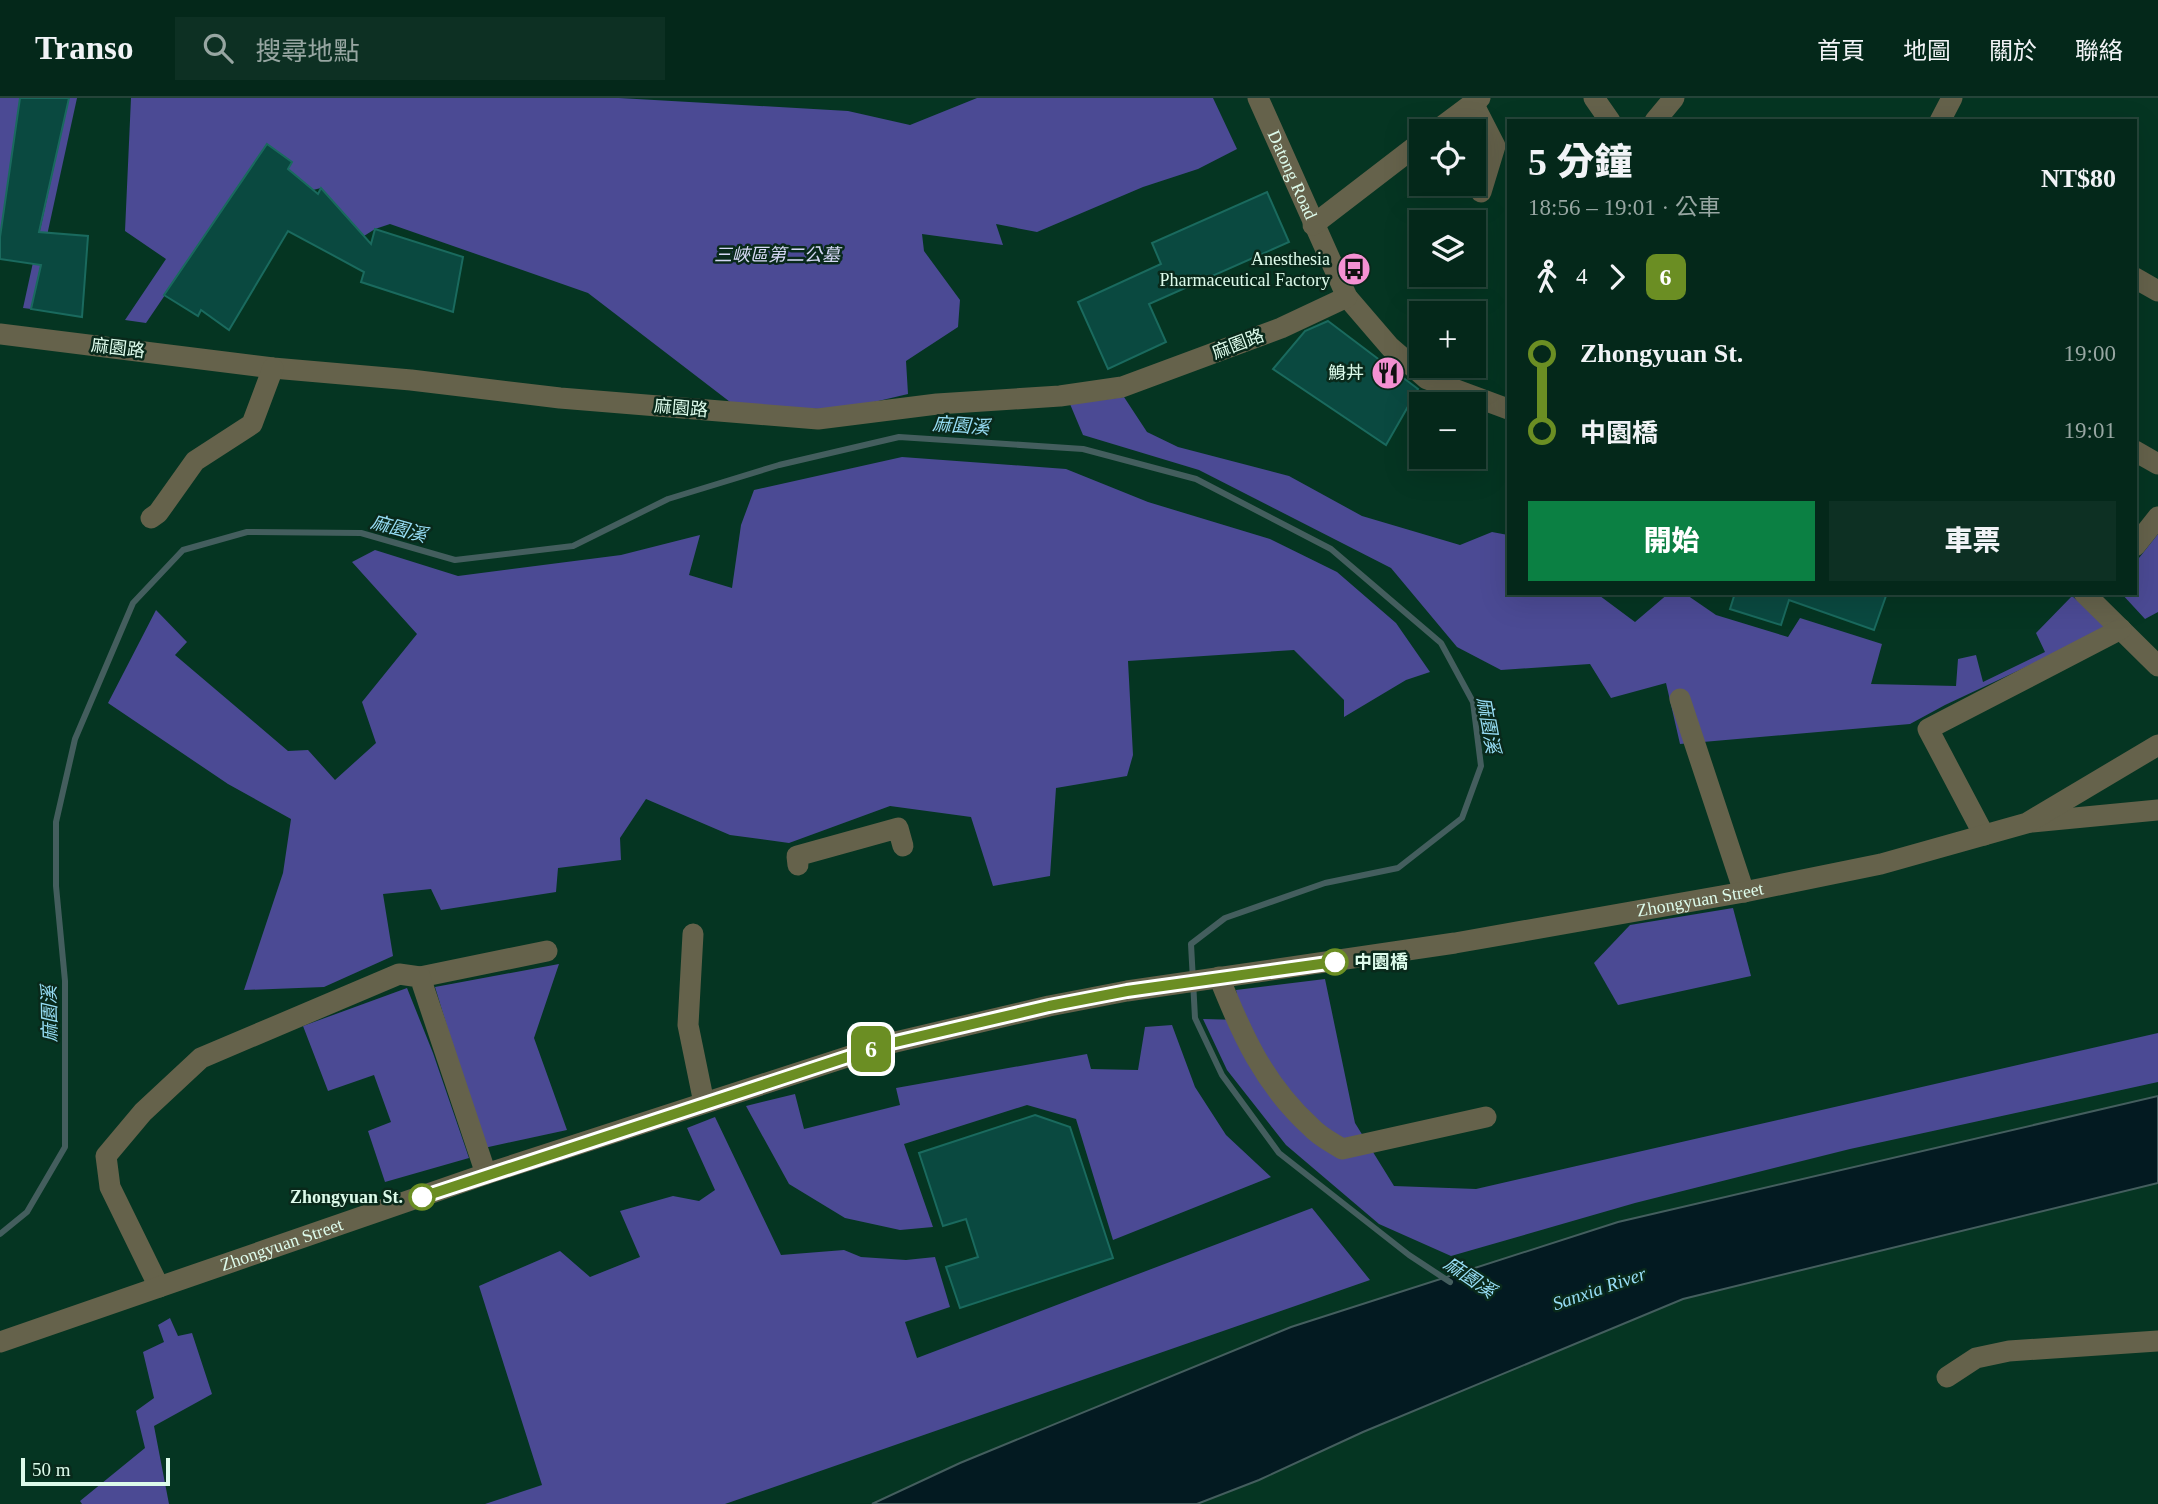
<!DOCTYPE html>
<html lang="zh-TW">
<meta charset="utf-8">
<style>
body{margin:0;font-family:"Times New Roman","Noto Sans TC",serif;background:#0d3023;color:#f1f3f6;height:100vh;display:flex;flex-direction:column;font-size:26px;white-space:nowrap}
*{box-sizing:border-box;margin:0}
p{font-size:23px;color:#97a6a2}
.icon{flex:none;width:38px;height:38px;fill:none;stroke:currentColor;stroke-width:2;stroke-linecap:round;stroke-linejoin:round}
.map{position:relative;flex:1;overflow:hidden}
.panel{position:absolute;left:1507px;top:21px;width:630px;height:476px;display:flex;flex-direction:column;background:#04281a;border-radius:0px;box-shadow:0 7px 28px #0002,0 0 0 2px #254439}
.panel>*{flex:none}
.badge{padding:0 14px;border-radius:10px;font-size:24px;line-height:46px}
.controls{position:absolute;left:1409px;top:21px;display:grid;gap:14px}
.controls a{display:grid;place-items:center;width:77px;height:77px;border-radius:0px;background:#04281a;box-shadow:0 7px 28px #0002,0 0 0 2px #254439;font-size:35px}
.scale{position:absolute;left:21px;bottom:18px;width:149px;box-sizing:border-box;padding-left:7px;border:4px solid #ddfbeb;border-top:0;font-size:19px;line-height:24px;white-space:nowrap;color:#ddfbeb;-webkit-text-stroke:5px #09291b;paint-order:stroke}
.map>.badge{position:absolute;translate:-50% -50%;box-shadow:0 0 0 4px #fff}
.legs{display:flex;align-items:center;gap:10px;height:77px;padding:0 21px;font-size:23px}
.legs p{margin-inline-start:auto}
.summary{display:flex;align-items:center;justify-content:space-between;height:119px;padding:0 21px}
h1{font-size:38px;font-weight:800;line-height:52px}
.button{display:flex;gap:14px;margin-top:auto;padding:14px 21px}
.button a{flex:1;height:80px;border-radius:0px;background:#0b8043;color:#fff;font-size:28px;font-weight:800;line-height:80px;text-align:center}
.button a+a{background:#0d3023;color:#f1f3f6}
ul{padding:0 21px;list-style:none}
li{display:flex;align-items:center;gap:24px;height:77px;font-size:26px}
li i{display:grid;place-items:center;width:10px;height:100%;margin:0 9px;background:currentColor}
li i::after{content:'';width:18px;height:18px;margin:-9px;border:5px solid;border-radius:50%;background:#04281a}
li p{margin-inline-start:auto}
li:first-child i{background:linear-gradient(#0000 50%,currentColor 0)}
li:last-child i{background:linear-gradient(currentColor 50%,#0000 0)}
header{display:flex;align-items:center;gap:42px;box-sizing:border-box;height:98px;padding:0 35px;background:#04281a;border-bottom:2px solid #254439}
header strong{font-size:33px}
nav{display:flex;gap:38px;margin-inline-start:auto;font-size:24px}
.search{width:490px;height:63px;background:#0d3023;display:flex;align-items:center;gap:18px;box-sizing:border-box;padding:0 24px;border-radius:0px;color:#97a6a2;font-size:26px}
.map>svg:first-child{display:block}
.green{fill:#4b4a94}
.water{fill:#031a21;stroke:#445e5e;stroke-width:2}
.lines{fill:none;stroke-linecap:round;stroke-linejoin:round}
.stream{stroke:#445e5e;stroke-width:6}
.building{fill:#0a4940;stroke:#1a6a5e;stroke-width:2}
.minor{stroke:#65624b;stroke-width:21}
.line-1-casing{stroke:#fff;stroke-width:16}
.line-1{stroke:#6b8e23;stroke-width:10}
.stop-1-dot{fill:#fff;stroke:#6b8e23;stroke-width:3.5}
.labels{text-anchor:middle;stroke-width:5;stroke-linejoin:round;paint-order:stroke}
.street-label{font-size:18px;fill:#ddfbeb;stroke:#09291b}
.park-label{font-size:18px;font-style:italic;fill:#d6d9f5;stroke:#09291b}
.poi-label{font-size:18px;fill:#ddfbeb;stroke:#09291b;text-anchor:end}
.stop-label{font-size:18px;font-weight:bold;fill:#ddfbeb;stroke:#09291b;text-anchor:start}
.water-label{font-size:19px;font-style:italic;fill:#97ddf5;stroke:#09291b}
</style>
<header>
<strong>Transo</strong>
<div class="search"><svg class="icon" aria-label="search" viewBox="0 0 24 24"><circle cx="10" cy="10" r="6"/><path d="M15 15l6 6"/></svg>搜尋地點</div>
<nav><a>首頁</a><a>地圖</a><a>關於</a><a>聯絡</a></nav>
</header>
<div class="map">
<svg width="2158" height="1406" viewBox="0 0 2158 1406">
<rect width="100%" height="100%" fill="#053522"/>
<g class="green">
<polygon points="0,0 20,0 0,139"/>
<polygon points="69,0 77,0 31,211 23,210"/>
<polygon points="131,0 619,0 848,13 910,27 977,0 1213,0 1237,51 1198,71 1143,89 1037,134 996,126 1003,147 922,136 924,153 960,202 958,229 906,263 908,296 840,312 734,307 588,195 390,126 375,131 364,138 321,90 313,92 288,72 267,47 146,225 125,222 166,161 125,133"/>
<polygon points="1124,299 1147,334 1178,349 1289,378 1362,418 1460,447 1492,434 1508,437 1508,495 1596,495 1635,524 1669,495 1684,495 1716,517 1788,539 1800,520 1882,546 1871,586 1956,588 1958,561 1976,557 1983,584 2045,554 2036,535 2072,498 2109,530 1945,607 1910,626 1680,646 1666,585 1611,600 1590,566 1501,572 1457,549 1391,470 1199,372 1083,337 1070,306"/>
<polygon points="902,359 1066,371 1148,404 1270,441 1337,474 1396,525 1430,574 1406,582 1344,619 1344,602 1294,552 1128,563 1133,657 1127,678 1056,690 1050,778 993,788 971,719 890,708 789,745 730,737 646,701 620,740 621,762 558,770 556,794 441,812 431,791 383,796 393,858 324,889 244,892 283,775 291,721 228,686 108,605 156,512 187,544 175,557 288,653 308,652 335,682 376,645 362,604 417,536 352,464 375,452 458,478 621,457 700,437 689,477 732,490 741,427 754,392"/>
<polygon points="2158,436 2158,514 2145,521 2121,495 2135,495 2135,465"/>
<polygon points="1733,810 1751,878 1618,907 1594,865 1630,827"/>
<polygon points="559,866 534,940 567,1032 484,1050 435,889"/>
<polygon points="1325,881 1355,1025 1394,1088 1476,1091 2158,935 2158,984 1850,1051 1635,1105 1451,1158 1379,1126 1286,1047 1227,972 1203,921 1242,922 1236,892"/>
<polygon points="407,890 433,955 469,1060 385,1084 368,1033 391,1024 374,977 328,993 303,928"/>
<polygon points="1172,927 1195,989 1226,1037 1271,1079 1113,1142 1076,1021 1027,1007 904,1046 933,1129 900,1132 845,1120 789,1086 746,1008 795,996 804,1031 900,1007 896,990 1087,956 1091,971 1138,972 1145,929"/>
<polygon points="715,1019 781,1157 844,1152 861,1159 906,1162 935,1159 950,1209 905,1224 917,1260 1312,1110 1370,1182 725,1406 485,1406 542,1387 479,1188 560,1153 590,1179 640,1159 620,1113 673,1098 699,1103 715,1092 687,1030"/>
<polygon points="170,1220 178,1238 192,1235 212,1296 154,1328 169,1406 82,1406 80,1403 145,1350 136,1313 154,1300 143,1254 164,1244 158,1227"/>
</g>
<polygon class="water" points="2158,998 2158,1085 1683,1201 1363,1334 1259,1382 1197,1406 872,1406 960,1365 1291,1229 1618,1124"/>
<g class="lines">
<polyline class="stream" points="0,1136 27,1114 65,1049 65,883 56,788 56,724 75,641 133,505 183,452 247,434 361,435 455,462 573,448 668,401 779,367 899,339 1083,351 1196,381 1331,451 1441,545 1473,604 1481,668 1462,720 1398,770 1325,785 1225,820 1191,846 1195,920 1222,977 1279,1055 1409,1157 1450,1184"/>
</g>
<g class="building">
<polygon points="20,0 69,0 39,134 88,138 82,219 31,211 41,167 0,161 0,139"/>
<polygon points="267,46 292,64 288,71 318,96 321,90 371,146 375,131 463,159 453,214 361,184 364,174 288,133 229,232 201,212 198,218 164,197"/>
<polygon points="1267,94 1289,144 1149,206 1166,244 1108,271 1078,204 1161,166 1152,145"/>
<polygon points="1328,223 1418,291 1386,347 1273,271 1305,233"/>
<polygon points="1735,495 1887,495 1874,532 1789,502 1781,527 1730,511"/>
<polygon points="1035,1017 1070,1029 1113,1160 960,1210 946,1169 978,1159 966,1121 943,1128 919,1055"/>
</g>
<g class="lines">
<g class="minor">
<path id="s1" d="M1258 0 1347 199 1390 249 1427 281 1508 311"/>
<polyline points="1594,0 1610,23"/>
<polyline points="1473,5 1495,48 1481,94"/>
<polyline points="1655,23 1674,0"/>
<polyline points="1940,23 1952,0"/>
<polyline points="1436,33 1480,0"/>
<polyline points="1313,127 1421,44"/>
<polyline points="2135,180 2158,193"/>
<polyline points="0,236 273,270 411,282 560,300 818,321 937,306 1060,298 1122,289 1281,230 1347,199"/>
<polyline points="2135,353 2158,366"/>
<polyline points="151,420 158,415 195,363 252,326 273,270"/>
<polyline points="2135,448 2158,419"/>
<polyline points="2084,495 2158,568"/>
<polyline points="1680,601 1744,794"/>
<polyline points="2032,724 2158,712"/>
<polyline points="1984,737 1928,631 2121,531"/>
<polyline points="798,767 797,758 898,730 903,748"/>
<polyline points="693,836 688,927 704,1005"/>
<polyline points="420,879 547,853"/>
<path d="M1219 879C1242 937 1264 986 1311 1029 1319 1038 1331 1044 1342 1051L1486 1019"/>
<polyline points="159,1189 110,1089 106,1058 143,1014 201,960 399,876 420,879 486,1076"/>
<path id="s2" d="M0 1244 486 1076 887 946 1049 908 1127 893 1455 845 1744 794 1881 766 2027 725 2158 647"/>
<polyline points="1947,1279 1976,1260 2009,1253 2158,1243"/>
</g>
</g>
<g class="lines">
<defs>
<polyline id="line-1" points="422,1099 887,946 1049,908 1127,893 1335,864"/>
</defs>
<use href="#line-1" class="line-1-casing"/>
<use href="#line-1" class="line-1"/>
</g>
<defs>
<symbol id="bus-disc" viewBox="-11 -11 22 22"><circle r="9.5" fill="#f591d3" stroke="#09291b"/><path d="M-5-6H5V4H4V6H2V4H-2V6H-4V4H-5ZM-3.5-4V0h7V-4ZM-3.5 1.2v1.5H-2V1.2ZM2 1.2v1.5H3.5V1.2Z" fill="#111"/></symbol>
<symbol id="restaurant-disc" viewBox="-11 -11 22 22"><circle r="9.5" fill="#f591d3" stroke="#09291b"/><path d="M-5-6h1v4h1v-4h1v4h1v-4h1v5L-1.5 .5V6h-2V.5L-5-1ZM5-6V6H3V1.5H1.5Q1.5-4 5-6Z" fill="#111"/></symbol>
</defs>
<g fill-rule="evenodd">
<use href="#bus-disc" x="1335" y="152" width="38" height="38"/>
<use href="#restaurant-disc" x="1369" y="256" width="38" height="38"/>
</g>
<g class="stop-1-dot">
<circle cx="1335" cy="864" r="12"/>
<circle cx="422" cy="1099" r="12"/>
</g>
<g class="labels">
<g class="street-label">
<text dy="6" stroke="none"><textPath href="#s1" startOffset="84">Datong Road</textPath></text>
<text transform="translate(1238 246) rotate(-21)" y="6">麻園路</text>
<text transform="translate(118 250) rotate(7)" y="6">麻園路</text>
<text transform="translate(681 310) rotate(5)" y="6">麻園路</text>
<text dy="6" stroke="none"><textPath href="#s2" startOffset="1762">Zhongyuan Street</textPath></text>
<text dy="6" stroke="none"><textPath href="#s2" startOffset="298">Zhongyuan Street</textPath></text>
</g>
<g class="park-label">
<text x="777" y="163">三峽區第二公墓</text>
</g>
<g class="poi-label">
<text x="1330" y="167">Anesthesia<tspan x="1330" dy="21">Pharmaceutical Factory</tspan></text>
<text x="1364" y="281">鯓丼</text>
</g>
<g class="stop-label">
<text x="1354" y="870">中園橋</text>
<text x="403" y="1105" text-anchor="end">Zhongyuan St.</text>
</g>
<g class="water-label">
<text transform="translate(961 327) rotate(4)" y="7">麻園溪</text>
<text transform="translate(399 430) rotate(15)" y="7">麻園溪</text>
<text transform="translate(1489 627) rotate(80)" y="7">麻園溪</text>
<text transform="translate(49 916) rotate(-91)" y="7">麻園溪</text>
<text transform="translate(1470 1179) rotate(34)" y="7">麻園溪</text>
<text transform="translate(1599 1190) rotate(-19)" y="7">Sanxia River</text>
</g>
</g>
</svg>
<div class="controls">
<a><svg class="icon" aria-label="locate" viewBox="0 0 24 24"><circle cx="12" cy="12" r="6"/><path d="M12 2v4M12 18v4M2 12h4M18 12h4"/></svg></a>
<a><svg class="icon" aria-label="layers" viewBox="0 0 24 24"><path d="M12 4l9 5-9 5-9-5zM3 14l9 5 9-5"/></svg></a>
<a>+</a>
<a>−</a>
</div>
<div class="scale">50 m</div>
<b class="badge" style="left:871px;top:951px;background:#6b8e23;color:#fff">6</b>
<section class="panel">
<div class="summary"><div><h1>5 分鐘</h1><p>18:56 – 19:01 · 公車</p></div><b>NT$80</b></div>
<div class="legs"><svg class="icon" aria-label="walk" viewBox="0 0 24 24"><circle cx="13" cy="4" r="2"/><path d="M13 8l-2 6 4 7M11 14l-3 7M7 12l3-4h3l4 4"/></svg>4<svg class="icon" aria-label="forward" viewBox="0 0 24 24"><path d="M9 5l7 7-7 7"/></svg><b class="badge" style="background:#6b8e23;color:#fff">6</b></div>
<ul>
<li><i style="color:#6b8e23"></i><b>Zhongyuan St.</b><p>19:00</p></li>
<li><i style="color:#6b8e23"></i><b>中園橋</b><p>19:01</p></li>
</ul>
<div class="button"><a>開始</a><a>車票</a></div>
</section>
</div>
